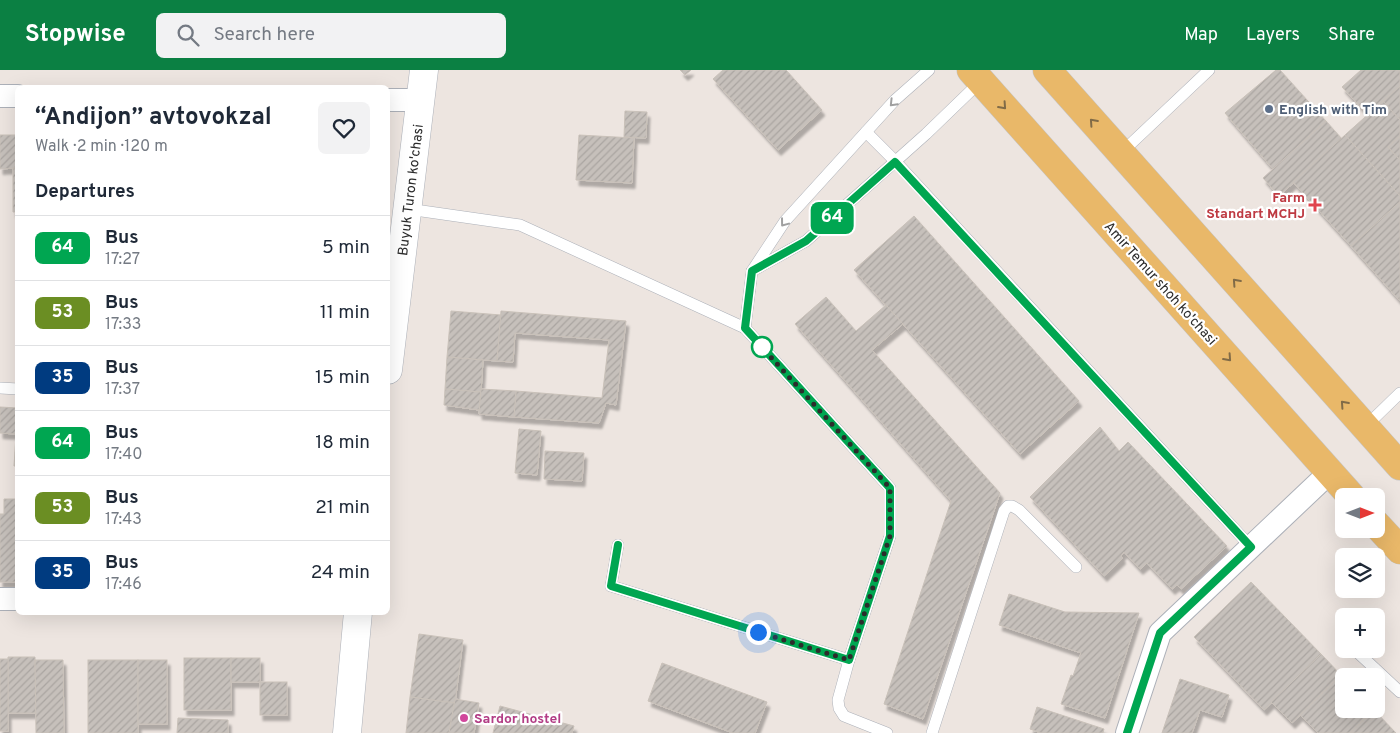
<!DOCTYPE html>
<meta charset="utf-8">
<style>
body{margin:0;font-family:Overpass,sans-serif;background:#f2f2f3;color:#1f2937;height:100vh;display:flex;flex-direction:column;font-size:19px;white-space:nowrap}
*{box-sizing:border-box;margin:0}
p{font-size:16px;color:#747a83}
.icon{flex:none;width:28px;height:28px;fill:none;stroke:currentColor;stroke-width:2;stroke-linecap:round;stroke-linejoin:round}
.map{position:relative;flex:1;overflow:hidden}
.side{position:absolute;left:15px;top:15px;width:375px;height:530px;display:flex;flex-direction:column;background:#fff;border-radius:8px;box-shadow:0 5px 20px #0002}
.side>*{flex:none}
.badge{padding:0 10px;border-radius:8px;font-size:18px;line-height:32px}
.needle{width:32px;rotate:90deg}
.fabs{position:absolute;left:1335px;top:418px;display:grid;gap:10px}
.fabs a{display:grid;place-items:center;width:50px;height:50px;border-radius:8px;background:#fff;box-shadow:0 5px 20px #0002;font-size:25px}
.you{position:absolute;width:25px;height:25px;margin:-12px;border:4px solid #fff;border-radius:50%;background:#1a73e8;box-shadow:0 0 0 8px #1a73e833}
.map>.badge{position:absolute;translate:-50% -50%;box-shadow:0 0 0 2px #fff}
h2{padding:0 20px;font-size:19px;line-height:45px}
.round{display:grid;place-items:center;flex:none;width:52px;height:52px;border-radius:8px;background:#f2f2f3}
.summary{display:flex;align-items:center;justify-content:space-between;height:85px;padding:0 20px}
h1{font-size:24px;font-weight:700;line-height:38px}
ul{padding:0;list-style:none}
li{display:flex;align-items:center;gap:15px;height:65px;padding:0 20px;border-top:1px solid #e0e1e3}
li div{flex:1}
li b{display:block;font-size:19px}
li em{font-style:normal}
li .badge{min-width:55px;font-weight:700;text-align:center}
header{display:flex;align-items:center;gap:30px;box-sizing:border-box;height:70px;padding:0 25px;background:#0b8043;color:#fff}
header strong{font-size:24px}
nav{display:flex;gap:28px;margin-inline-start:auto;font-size:18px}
.search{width:350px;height:45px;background:#f2f2f3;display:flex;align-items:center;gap:12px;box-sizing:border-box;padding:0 18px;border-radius:8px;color:#747a83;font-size:19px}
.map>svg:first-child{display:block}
.building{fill:url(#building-hatch);stroke:#c9c1b9;filter:url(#shadow)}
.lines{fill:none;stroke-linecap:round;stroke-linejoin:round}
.service-casing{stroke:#acb0b8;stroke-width:12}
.minor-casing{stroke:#acb0b8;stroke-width:24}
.tertiary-casing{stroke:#acb0b8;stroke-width:29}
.primary-casing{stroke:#c4c4c4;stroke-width:29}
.service{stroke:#fff;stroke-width:11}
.minor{stroke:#fff;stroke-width:22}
.tertiary{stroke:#fff;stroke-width:28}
.primary{stroke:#e9b869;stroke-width:28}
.oneway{stroke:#a0a0a0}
.oneway2{stroke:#816b47}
.line-casing{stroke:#fff;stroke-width:11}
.line{stroke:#00a651;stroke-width:8}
.walk{stroke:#2c2c2c;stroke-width:5;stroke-dasharray:0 9}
.service-dot{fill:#5c6f8a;stroke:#fff;stroke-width:2}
.health-dot{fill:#e0444e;stroke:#fff;stroke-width:2}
.stop-dot{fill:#fff;stroke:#00a651;stroke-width:2.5}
.hotel-dot{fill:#d1479c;stroke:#fff;stroke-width:2}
.labels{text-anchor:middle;stroke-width:4.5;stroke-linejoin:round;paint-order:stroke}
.service-label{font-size:14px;font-weight:bold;fill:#4e5e75;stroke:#fff;text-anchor:start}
.street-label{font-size:14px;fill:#2c2c2c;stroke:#fff}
.health-label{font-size:14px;font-weight:bold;fill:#be3a42;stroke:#fff;text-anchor:end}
.hotel-label{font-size:14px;font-weight:bold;fill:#b23c85;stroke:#fff;text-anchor:start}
</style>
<header>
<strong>Stopwise</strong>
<div class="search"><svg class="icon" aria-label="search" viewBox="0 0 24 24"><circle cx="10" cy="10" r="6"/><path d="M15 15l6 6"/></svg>Search here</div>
<nav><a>Map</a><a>Layers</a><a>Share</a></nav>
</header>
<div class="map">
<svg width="1400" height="663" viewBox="0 0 1400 663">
<defs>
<pattern id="building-hatch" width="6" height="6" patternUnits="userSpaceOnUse" patternTransform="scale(1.25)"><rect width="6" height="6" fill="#c6c0bb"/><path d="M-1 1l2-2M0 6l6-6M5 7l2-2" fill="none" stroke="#aaa5a1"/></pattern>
<filter id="shadow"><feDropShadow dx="3" dy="5.5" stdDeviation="1" flood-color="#0004"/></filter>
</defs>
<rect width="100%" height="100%" fill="#ede5e0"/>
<g class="building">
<polygon points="680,0 691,0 685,5"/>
<polygon points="723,0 786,0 822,40 778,80 713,9"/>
<polygon points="1276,0 1280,0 1326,51 1273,99 1225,43"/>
<polygon points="1361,0 1400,0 1400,16 1368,45 1342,17"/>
<polygon points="1400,16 1400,50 1383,31"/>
<polygon points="1383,31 1400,50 1400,66 1388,77 1400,90 1400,126 1345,65"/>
<polygon points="625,41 647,42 646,68 624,67"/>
<polygon points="1326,51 1342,69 1279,126 1263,108"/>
<polygon points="0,65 16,65 17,98 0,99"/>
<polygon points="579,65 634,68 632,113 576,110"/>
<polygon points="1345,65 1400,126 1400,132 1351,176 1293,112"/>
<polygon points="1400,66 1400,90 1388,77"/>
<polygon points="16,68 18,68 18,142 13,142 13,98 17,98"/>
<polygon points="1400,132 1400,231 1351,176"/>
<polygon points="914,146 1079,331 1020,384 854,200"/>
<polygon points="826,227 856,261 886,235 903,254 872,280 1000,423 923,649 884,634 951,431 795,254"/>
<polygon points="451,241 501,245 497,291 447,287"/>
<polygon points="501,241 626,251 616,335 606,333 599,353 514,347 516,321 602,328 609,270 515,263 513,292 497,291"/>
<polygon points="447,287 483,290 481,322 445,319"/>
<polygon points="445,319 481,322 479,340 444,335"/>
<polygon points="481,319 516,321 514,347 479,344"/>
<polygon points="0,337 18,338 18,396 14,396 16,364 0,363"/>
<polygon points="1100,357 1119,381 1128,372 1227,476 1181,519 1177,515 1172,519 1147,493 1140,499 1124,482 1121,486 1123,488 1104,506 1030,427"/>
<polygon points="519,359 541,361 537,405 515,403"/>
<polygon points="545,381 584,383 582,411 544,409"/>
<polygon points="4,429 18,429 18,512 0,512 0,444 4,444"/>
<polygon points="1251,512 1321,584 1264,640 1194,567"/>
<polygon points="1009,524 1065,542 1139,543 1105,648 1061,634 1071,605 1073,606 1081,583 999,555"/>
<polygon points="419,564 463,570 455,633 410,627"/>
<polygon points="1321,584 1341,605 1292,653 1271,632"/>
<polygon points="8,587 35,587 36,643 8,643"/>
<rect x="184" y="588" width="47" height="52"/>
<rect x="231" y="588" width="29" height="24"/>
<rect x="0" y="589" width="8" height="72"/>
<polygon points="35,590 63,590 64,663 36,663"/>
<rect x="88" y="590" width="50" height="73"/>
<rect x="138" y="590" width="29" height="64"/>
<polygon points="662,593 767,632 755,663 733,663 648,631"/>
<polygon points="1341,605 1344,608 1344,639 1374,640 1350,663 1318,663 1300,645"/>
<polygon points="1180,609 1229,625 1222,647 1200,640 1192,663 1162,663"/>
<rect x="260" y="612" width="27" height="33"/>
<polygon points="410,627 455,633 449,663 406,663"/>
<polygon points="455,629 479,633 474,663 449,663"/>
<polygon points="500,636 574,656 572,663 493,663"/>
<polygon points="1037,637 1104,659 1103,663 1041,663 1030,659"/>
<polygon points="1374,640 1396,663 1350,663"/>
<polygon points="178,648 228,650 228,663 177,663"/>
</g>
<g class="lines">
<defs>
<g id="service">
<polyline points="929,0 895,30 785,151 752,201 806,171 926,64 981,11"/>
<polyline points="866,62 895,91 1251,477"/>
<polyline points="1121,83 1209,0"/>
<polyline points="408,139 520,155 745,258 752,201"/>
<polyline points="745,258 890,418 890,466 849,590 838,630 839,638 844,646 887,663"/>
<polyline points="0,318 18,319"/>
<polyline points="1365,357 1400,323"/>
<polyline points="618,475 611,516 849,590"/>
<polyline points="1354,579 1400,622"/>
<polyline points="932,663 1004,441 1008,436 1012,436 1019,440 1076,497"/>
</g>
<g id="minor">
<polyline points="0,26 18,26"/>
<polyline points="388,30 421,30"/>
<polyline points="0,529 18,529"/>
<polyline points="1127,663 1160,563 1329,403"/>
</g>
<g id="tertiary">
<polyline points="388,300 424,0"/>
<polyline points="347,663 358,542"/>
</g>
<g id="primary">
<polyline points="971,0 1351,426"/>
<polyline points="1047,0 1400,396"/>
<polyline points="1376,454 1400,480"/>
</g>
</defs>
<use href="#service" class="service-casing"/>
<use href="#minor" class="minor-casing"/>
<use href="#tertiary" class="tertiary-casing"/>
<use href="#primary" class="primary-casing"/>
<use href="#service" class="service"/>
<use href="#minor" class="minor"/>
<use href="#tertiary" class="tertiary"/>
<use href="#primary" class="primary"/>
</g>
<defs><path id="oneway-chevron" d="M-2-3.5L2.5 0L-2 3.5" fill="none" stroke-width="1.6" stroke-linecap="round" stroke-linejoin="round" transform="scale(1.25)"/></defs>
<g class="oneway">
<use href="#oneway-chevron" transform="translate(893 33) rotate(134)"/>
<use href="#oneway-chevron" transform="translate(784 153) rotate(127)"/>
</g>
<g class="oneway2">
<use href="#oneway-chevron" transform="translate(1003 36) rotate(48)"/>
<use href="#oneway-chevron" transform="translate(1093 52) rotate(-132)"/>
<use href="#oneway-chevron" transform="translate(1236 212) rotate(-132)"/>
<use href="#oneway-chevron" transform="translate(1228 288) rotate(48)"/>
<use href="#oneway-chevron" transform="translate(1344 334) rotate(-132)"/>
</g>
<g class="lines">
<defs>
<polyline id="line" points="618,475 611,516 849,590 890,466 890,418 745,258 752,201 806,171 895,92 1251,477 1160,563 1127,663"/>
</defs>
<use href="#line" class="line-casing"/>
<use href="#line" class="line"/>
<polyline class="walk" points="758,562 849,590 890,466 890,418 758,273 762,277"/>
</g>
<circle class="service-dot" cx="1269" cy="39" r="5"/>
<path class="health-dot" d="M1312.5 127.5h5v5h5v5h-5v5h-5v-5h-5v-5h5z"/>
<circle class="stop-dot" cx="762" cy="277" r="10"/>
<circle class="hotel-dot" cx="464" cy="648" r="5"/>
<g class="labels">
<g class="service-label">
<text x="1279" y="44">English with Tim</text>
</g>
<g class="street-label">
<text transform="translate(410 120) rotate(-83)" y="5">Buyuk Turon ko'chasi</text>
<text transform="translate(1161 213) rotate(48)" y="5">Amir Temur shoh ko'chasi</text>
</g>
<g class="health-label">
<text x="1305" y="132">Farm<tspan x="1305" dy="16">Standart MCHJ</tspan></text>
</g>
<g class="hotel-label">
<text x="474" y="653">Sardor hostel</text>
</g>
</g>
</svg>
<div class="fabs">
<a><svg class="needle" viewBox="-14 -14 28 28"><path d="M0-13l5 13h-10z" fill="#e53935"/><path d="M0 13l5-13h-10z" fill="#747a83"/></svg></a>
<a><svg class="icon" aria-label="layers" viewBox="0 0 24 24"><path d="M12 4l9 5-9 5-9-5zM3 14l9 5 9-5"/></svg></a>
<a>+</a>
<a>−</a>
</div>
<div class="you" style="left:758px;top:562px"></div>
<b class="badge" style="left:832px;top:148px;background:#00a651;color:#fff">64</b>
<section class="side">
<div class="summary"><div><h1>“Andijon” avtovokzal</h1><p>Walk · 2 min · 120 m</p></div><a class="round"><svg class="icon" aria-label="heart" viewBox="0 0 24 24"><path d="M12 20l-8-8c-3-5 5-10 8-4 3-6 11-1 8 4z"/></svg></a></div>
<h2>Departures</h2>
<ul>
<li><span class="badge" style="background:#00a651;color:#fff">64</span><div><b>Bus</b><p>17:27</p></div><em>5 min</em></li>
<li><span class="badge" style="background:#6b8e23;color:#fff">53</span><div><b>Bus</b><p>17:33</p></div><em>11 min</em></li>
<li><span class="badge" style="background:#003b80;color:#fff">35</span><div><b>Bus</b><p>17:37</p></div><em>15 min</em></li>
<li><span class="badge" style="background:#00a651;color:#fff">64</span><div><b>Bus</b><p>17:40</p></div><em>18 min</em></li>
<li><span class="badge" style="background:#6b8e23;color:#fff">53</span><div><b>Bus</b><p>17:43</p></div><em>21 min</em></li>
<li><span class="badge" style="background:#003b80;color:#fff">35</span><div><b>Bus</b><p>17:46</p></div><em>24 min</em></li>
</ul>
</section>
</div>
